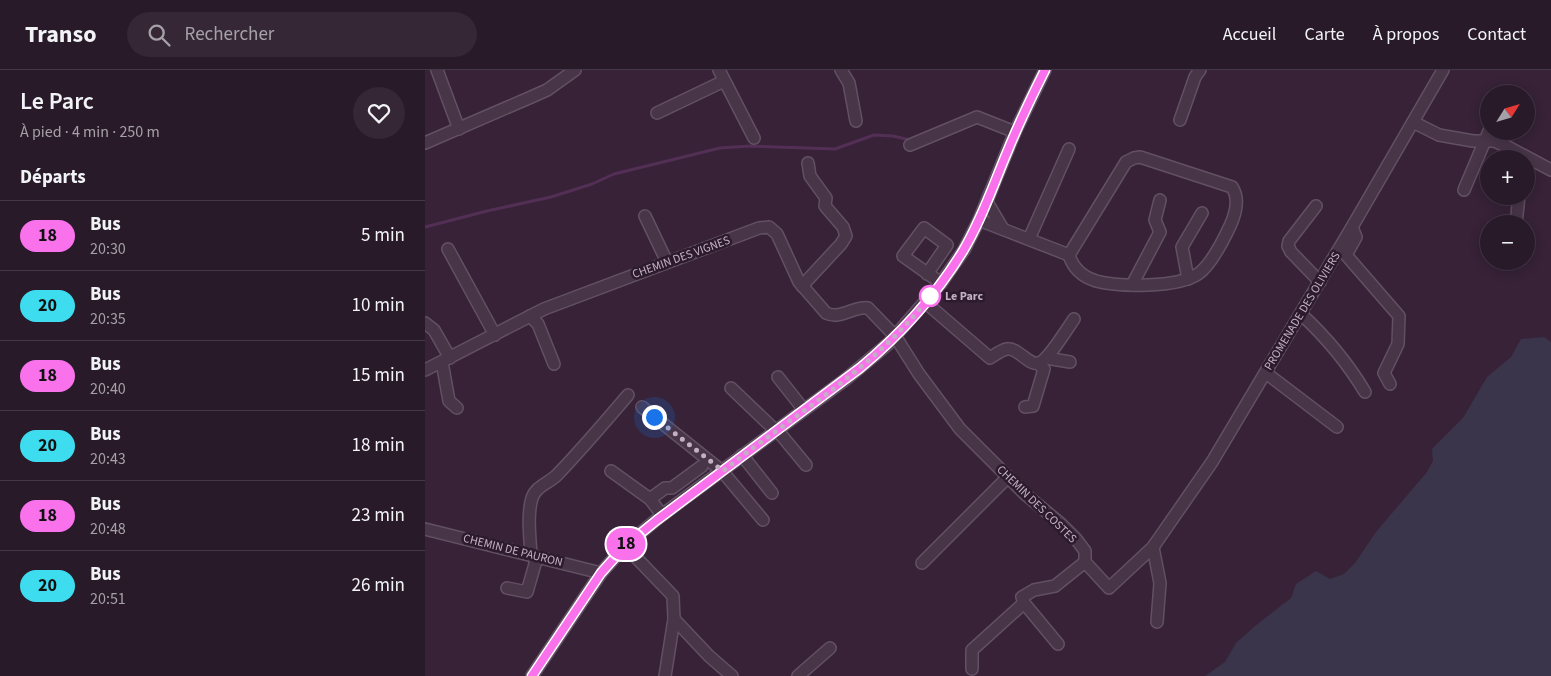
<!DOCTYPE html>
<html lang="fr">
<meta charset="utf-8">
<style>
body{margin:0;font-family:"Source Sans 3",sans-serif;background:#352736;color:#f1f3f6;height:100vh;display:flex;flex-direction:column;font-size:19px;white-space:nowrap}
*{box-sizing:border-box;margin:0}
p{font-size:16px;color:#a5a1a8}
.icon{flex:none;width:28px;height:28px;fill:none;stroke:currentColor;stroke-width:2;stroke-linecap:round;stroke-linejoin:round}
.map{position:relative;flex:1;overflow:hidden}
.sheet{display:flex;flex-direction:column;background:#291a2a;width:425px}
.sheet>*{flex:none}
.badge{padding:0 10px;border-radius:16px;font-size:18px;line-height:32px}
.needle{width:32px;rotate:53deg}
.buttons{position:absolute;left:1055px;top:15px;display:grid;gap:10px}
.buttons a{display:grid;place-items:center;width:55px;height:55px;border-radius:50%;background:#291a2a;box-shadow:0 2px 12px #0003,0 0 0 1px #453847;font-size:25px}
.you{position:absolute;width:25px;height:25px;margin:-12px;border:4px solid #fff;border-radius:50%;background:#1a73e8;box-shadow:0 0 0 8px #1a73e833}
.map>.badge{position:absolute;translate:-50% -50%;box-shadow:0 0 0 2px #fff}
h2{padding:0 20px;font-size:19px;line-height:45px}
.round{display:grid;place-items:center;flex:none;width:52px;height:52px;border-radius:26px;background:#352736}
.head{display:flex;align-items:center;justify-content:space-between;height:85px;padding:0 20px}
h1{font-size:24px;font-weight:600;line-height:38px}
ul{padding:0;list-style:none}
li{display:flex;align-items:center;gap:15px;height:70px;padding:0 20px;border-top:1px solid #453847}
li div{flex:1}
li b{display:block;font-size:19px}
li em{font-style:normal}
li .badge{min-width:55px;font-weight:700;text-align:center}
header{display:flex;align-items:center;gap:30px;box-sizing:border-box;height:70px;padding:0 25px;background:#291a2a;border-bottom:1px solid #453847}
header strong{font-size:24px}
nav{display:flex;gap:28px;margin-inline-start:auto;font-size:18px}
.search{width:350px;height:45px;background:#352736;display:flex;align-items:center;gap:12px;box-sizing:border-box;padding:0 18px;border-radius:28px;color:#a5a1a8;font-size:19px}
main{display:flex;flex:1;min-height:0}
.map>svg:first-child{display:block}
.green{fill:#3a354b}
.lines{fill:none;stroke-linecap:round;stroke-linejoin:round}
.stream{stroke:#532f56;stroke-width:3}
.minor-casing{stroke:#625063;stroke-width:14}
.minor{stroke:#483548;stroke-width:11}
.line-casing{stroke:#fff;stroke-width:11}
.line{stroke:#f971eb;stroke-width:8}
.walk{stroke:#c4b0c5;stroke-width:5;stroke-dasharray:0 9}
.stop-dot{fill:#fff;stroke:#f971eb;stroke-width:2.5}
.labels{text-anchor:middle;stroke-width:5;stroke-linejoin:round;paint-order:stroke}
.street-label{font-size:12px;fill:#c4b0c5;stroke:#2c1b2d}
.stop-label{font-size:12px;font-weight:bold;fill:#c4b0c5;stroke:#2c1b2d;text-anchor:start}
</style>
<header>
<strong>Transo</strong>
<div class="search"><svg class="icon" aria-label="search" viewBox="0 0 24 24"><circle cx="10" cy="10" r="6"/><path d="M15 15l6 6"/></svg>Rechercher</div>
<nav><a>Accueil</a><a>Carte</a><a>À propos</a><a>Contact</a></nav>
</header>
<main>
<section class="sheet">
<div class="head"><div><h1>Le Parc</h1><p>À pied · 4 min · 250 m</p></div><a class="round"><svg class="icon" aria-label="heart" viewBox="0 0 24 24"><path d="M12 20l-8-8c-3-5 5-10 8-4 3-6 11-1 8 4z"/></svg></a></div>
<h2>Départs</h2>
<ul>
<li><span class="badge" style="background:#f971eb;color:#111">18</span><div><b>Bus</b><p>20:30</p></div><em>5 min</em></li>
<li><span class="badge" style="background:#3dddef;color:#111">20</span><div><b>Bus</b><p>20:35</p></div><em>10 min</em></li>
<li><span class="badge" style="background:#f971eb;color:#111">18</span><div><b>Bus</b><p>20:40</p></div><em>15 min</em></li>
<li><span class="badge" style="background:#3dddef;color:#111">20</span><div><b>Bus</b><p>20:43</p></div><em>18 min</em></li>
<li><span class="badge" style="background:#f971eb;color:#111">18</span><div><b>Bus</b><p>20:48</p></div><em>23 min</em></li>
<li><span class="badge" style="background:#3dddef;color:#111">20</span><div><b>Bus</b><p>20:51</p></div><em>26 min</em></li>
</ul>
</section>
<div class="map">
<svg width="1126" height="606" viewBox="0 0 1126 606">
<rect width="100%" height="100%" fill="#372238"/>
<polygon class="green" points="1119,267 1126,272 1126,606 780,606 800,592 811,573 830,556 866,528 871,514 891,501 905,509 919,504 930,493 951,462 1002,402 1008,391 1007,379 1038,348 1062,307 1086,287 1096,269"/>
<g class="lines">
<polyline class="stream" points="0,157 62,141 126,127 167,114 189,104 295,78 325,76 410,79 449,65 468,66 485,70"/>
<defs>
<g id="minor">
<polyline points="12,0 34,59"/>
<polyline points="294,0 329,68"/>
<polyline points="416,0 424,13 431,51"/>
<polyline points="232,43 299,11"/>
<polyline points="755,50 770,7 775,0"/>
<polyline points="988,52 1014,65 1048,71 1069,71 1083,77 1126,100"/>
<polyline points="0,73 104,28 122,20 150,0"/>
<polyline points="485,75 552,47 590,62"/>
<path d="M715 87 807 117C815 129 811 143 805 156 798 171 786 195 773 204 752 218 694 217 671 211 658 207 648 198 644 185L701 92 709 88Z"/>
<polyline points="1039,120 1064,61"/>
<polyline points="562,132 578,159"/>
<polyline points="891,136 864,171 863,176 866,182 895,212"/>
<polyline points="220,146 242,192"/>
<polyline points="554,150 644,185"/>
<polyline points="1091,154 1094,126"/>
<polyline points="927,157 931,167 921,185 974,246 973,274 959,303 965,314"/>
<polyline points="604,169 644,79"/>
<polyline points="23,179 70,265"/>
<polyline points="502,204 522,175 499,158 478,186 516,213"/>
<polyline points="763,209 757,177 777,143"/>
<polyline points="707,215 735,162 730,150 735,130"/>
<polyline points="377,216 416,174 421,166 418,157 400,136 401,128 385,106 383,93"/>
<path d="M500 232 565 288C570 285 576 280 582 279 594 277 605 299 616 292 625 287 642 259 649 249"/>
<path d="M876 244C901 267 922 292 940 322"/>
<polyline points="105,246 113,254 129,294"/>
<polyline points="0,253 9,260 25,288"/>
<polyline points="621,288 645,292"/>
<polyline points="17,292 24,331 32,338"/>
<path d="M0 300 119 239 334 158 344 157 352 164 374 212 401 243C415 250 429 236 443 238L470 266 494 304 535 359 600 424 636 454 651 469 660 481V492L684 518 728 477 735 513 732 552"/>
<polyline points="841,303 912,357"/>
<polyline points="353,307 379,340"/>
<polyline points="306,318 351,361"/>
<polyline points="217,337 297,401 338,450"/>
<polyline points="600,337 608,336 619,299 614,294"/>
<polyline points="352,360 381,395"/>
<polyline points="317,385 347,423"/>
<polyline points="186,401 225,429 237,445"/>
<polyline points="225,429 240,418 247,418 277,396"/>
<polyline points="0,459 176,503"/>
<polyline points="200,476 248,526 249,549 240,606"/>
<polyline points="728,477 787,392 927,157 1018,0"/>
<path d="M106 485C105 467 102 445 107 428 111 416 124 413 132 405 157 379 180 352 203 325"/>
<polyline points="497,493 583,407"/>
<polyline points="82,518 102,522 112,487"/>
<polyline points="249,549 284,586 307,606"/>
<polyline points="633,574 599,533 597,527 609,520 630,516 660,492"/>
<polyline points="547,599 547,580 599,533"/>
<polyline points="107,606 176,503 200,476 237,445 421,309 463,274 516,213 539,180 554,150 590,62 620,0"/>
<polyline points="373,606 405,578"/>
</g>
</defs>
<use href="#minor" class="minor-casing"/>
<use href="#minor" class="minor"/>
</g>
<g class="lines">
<defs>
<path id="line" d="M107 606 176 503 200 476 232 450 435 298C475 265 511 225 538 181 557 149 569 113 583 80 594 53 607 26 620 0"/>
</defs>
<use href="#line" class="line-casing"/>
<use href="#line" class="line"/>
<path class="walk" d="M229 347 298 401C368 345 451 298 505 226"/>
</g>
<circle class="stop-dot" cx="505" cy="226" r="10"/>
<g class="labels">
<g class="street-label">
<text transform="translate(256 187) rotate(-20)" y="4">CHEMIN DES VIGNES</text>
<text transform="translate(877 241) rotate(-59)" y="4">PROMENADE DES OLIVIERS</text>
<text transform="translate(612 434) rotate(44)" y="4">CHEMIN DES COSTES</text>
<text transform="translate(88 480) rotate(14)" y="4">CHEMIN DE PAURON</text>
</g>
<g class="stop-label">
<text x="520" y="230">Le Parc</text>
</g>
</g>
</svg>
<div class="buttons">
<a><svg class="needle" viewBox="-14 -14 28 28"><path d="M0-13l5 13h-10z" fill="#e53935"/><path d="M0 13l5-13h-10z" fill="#a5a1a8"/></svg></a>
<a>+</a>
<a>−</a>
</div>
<div class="you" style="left:229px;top:347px"></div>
<b class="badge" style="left:201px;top:474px;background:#f971eb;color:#111">18</b>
</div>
</main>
